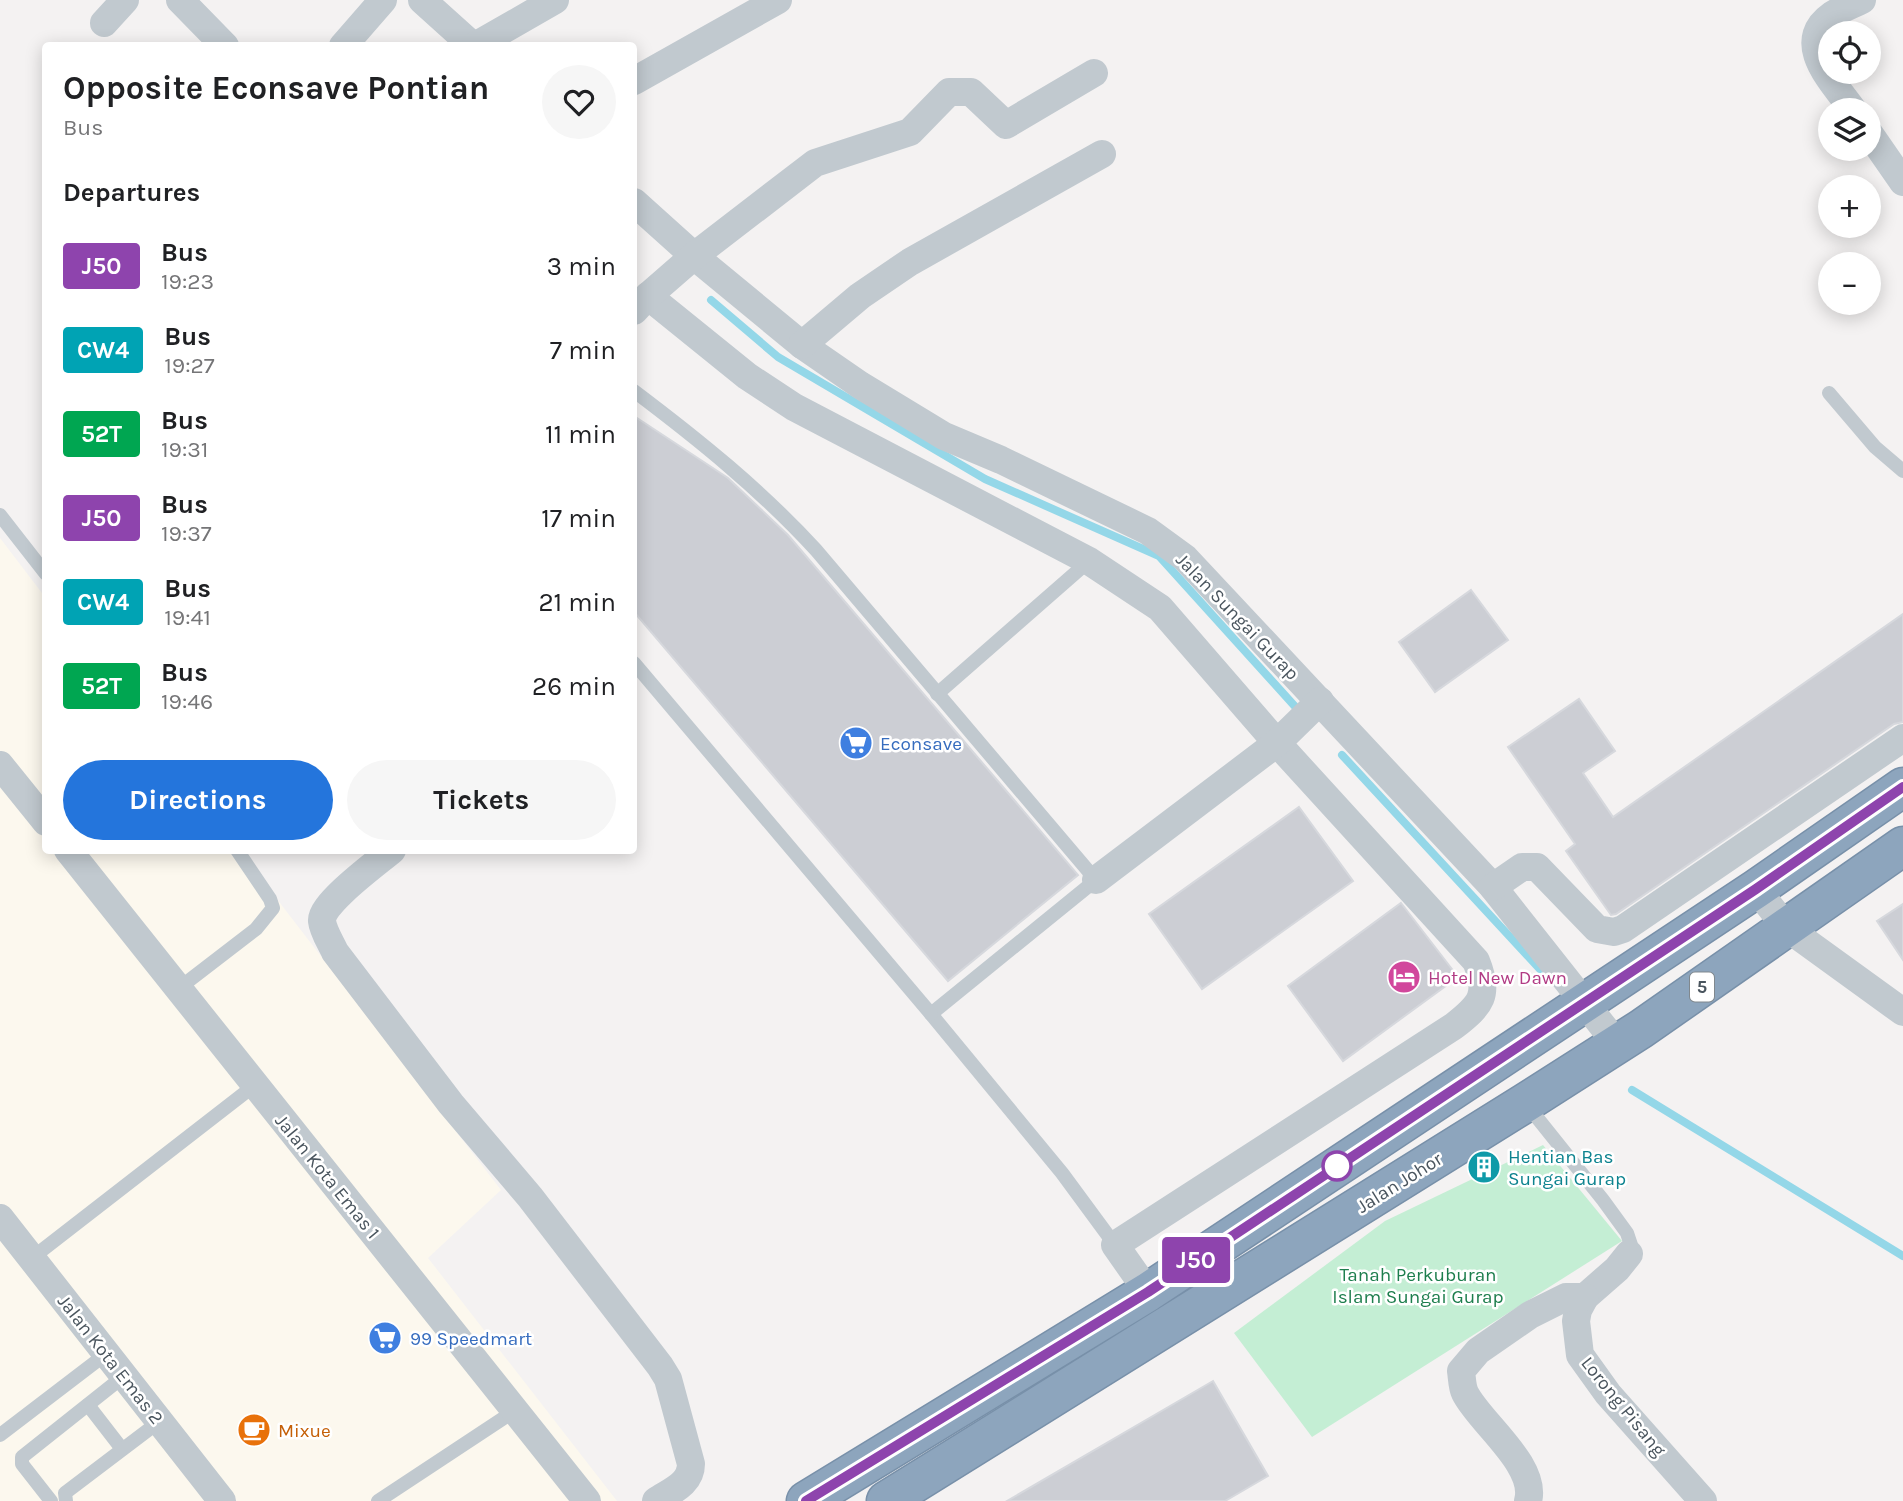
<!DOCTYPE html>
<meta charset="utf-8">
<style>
body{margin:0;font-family:Karla,sans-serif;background:#f6f6f6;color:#202124;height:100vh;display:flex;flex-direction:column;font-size:26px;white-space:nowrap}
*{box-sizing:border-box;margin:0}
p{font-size:23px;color:#757577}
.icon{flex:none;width:38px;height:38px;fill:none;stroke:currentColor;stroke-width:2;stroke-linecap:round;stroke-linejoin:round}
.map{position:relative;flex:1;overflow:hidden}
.details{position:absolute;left:42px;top:42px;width:595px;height:812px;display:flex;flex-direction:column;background:#fff;border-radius:7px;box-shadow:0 4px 18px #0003}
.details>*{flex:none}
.badge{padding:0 14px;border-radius:5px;font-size:24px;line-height:46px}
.tools{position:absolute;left:1818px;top:21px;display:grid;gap:14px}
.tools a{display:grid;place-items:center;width:63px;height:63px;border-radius:50%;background:#fff;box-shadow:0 4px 18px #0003;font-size:35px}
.map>.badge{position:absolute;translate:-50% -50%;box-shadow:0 0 0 4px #fff}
h2{padding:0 21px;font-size:26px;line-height:63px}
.round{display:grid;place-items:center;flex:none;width:74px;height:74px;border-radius:37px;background:#f6f6f6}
.head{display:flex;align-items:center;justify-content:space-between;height:119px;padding:0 21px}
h1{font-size:33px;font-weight:700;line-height:52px}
.cta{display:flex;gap:14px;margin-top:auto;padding:14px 21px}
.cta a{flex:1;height:80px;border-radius:42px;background:#2475dc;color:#fff;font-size:28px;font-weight:700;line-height:80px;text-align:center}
.cta a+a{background:#f6f6f6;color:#202124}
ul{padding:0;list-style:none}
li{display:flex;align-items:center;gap:21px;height:84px;padding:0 21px}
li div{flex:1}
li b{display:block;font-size:26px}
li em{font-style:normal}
li .badge{min-width:77px;font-weight:700;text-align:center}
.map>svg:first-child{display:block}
.commercial{fill:#fcf8ee}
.green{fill:#c4eed4}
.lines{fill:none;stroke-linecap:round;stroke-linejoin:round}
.stream{stroke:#94d7e8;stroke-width:8}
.building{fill:#ccced4;stroke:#d6d8dd;stroke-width:2}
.highway-casing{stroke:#7890a9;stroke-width:41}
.lane{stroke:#c1c9cf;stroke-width:14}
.street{stroke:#c1c9cf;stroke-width:28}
.highway{stroke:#8da5bd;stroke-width:38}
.line-casing{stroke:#fff;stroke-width:16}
.line{stroke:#8e44ad;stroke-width:10}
.stop-dot{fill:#fff;stroke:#8e44ad;stroke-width:3.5}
.labels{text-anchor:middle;stroke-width:5;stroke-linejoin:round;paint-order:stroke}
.shield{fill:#fff;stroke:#80888e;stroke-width:2}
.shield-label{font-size:18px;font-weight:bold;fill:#4a555e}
.street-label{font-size:19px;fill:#4a555e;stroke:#fff}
.shop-label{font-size:19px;fill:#366cbe;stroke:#fff;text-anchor:start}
.hotel-label{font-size:19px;fill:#b23c85;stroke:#fff;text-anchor:start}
.culture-label{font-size:19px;fill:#0d838f;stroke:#fff;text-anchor:start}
.park-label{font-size:19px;fill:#1d7e4d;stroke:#fff}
.food-label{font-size:19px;fill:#c56008;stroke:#fff;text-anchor:start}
</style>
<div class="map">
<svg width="1903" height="1501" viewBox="0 0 1903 1501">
<rect width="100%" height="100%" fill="#f4f2f2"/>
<polygon class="commercial" points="0,538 45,597 46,850 240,851 501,1190 428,1258 617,1501 0,1501"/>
<polygon class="green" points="1543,1145 1622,1241 1312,1437 1234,1333 1385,1221"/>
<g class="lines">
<g class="stream">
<polyline points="711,300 778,357 985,479 1159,556 1300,712"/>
<polyline points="1342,755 1549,979"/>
<polyline points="1632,1090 1903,1256"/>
</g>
</g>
<g class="building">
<polygon points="634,416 728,478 788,535 1078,875 948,981 634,612"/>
<polygon points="1471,590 1508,640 1435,692 1399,642"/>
<polygon points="1903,614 1903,722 1894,724 1616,914 1611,915 1566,851 1575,844 1508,747 1579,699 1615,751 1583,773 1613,817"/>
<polygon points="1299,807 1353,881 1202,989 1149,914"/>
<polygon points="1401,903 1458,977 1343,1061 1288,986"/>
<polygon points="1903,904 1903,960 1877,921"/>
<polygon points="1213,1381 1268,1476 1225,1501 1007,1501"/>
</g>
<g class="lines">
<defs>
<g id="highway">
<polyline points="806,1501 1148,1292 1756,889 1903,787"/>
<polyline points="886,1501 1525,1103 1641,1029 1903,846"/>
</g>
</defs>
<use href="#highway" class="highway-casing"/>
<g class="lane">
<path d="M634 391C699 440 761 490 816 550L1096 880 931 1014 1062 1173 1115 1245"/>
<polyline points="1829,393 1875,447 1903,471"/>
<polyline points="0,515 46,574"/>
<polyline points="634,663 931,1014"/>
<polyline points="937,694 1089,561"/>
<polyline points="178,989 256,929 273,908 270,899 237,850"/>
<polyline points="1527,1105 1603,1200 1627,1233 1631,1245 1629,1254"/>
<polyline points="32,1258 255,1085"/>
<polyline points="88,1405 122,1449"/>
<polyline points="0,1435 106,1354"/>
<polyline points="51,1501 22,1464 22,1457 124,1376"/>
<polyline points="66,1501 65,1493 160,1421"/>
<polyline points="378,1501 516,1410"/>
</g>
<g class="street">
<polyline points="180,0 225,46"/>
<polyline points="422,0 473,46"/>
<polyline points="104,23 125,0"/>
<polyline points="343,46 383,0"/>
<polyline points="475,46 555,0"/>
<polyline points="634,81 778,0"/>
<path d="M1853 110C1834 83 1792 43 1832 15 1841 9 1852 5 1862 0"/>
<polyline points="1869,133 1903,182"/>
<polyline points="634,202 694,256 802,345 860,385 944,436 1001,460 1148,531 1185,558 1493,887 1617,1044"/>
<path d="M648 296 747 376 794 407 1089 561 1160 608 1277 743 1476 961C1490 995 1481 1005 1454 1026L1115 1245 1148 1292"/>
<polyline points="634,311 648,296 694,256 815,163 910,132 949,92 971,92 1006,125 1094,73"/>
<polyline points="802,345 860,296 910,262 1102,154"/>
<polyline points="0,765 46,822"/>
<polyline points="68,850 587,1501"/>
<path d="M392 850C378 862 320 904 322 921 323 931 331 943 335 952L451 1104 530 1197 660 1366 668 1379 691 1464C691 1484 671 1491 656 1501"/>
<polyline points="1096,880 1277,743 1320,701"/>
<polyline points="1493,887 1522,867 1537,867 1597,929 1614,932 1623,929 1903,738"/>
<polyline points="1756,889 1787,928 1903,1012"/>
<polyline points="0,1218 222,1501"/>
<polyline points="1629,1254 1617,1269 1585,1297 1578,1310 1576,1321 1580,1355 1608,1394 1703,1501"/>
<path d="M1528 1501C1538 1465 1479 1422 1465 1393 1462 1387 1462 1377 1461 1371L1478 1351 1530 1315 1566 1297H1585"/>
</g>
<use href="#highway" class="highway"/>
</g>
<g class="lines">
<defs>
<polyline id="line" points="806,1501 1148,1292 1756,889 1903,787"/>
</defs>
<use href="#line" class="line-casing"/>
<use href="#line" class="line"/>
</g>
<defs>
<symbol id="supermarket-disc" viewBox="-11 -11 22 22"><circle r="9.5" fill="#3f7fe0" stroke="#fff"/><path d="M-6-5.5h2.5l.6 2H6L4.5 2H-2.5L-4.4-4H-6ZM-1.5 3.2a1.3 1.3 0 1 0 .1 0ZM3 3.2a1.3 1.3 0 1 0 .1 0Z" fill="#fff"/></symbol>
<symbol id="hotel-disc" viewBox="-11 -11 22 22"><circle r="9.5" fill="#d1479c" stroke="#fff"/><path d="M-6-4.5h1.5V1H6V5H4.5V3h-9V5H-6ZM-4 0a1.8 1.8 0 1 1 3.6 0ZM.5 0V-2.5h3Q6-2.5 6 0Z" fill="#fff"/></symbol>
<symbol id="building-disc" viewBox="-11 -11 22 22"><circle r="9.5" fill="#0f9aa8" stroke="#fff"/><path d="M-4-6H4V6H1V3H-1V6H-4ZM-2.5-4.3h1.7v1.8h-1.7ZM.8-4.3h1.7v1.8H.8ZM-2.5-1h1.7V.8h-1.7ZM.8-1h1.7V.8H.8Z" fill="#fff"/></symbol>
<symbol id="cafe-disc" viewBox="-11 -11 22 22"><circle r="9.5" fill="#e8710a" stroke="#fff"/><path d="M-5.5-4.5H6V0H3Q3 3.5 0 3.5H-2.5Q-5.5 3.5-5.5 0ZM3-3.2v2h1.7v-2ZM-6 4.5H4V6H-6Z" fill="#fff"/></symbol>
</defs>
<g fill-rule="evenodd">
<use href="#supermarket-disc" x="837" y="724" width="38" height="38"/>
<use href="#hotel-disc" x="1385" y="958" width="38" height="38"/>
<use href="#building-disc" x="1465" y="1148" width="38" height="38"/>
<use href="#supermarket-disc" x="366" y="1319" width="38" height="38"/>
<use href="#cafe-disc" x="235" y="1411" width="38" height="38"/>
</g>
<circle class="stop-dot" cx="1337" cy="1166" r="14"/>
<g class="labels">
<rect class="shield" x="1690" y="972.5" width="24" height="29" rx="5"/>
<g class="shield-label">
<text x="1702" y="993">5</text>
</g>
<g class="street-label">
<text transform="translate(1238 616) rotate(46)" y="7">Jalan Sungai Gurap</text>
<text transform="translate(328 1176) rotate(51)" y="7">Jalan Kota Emas 1</text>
<text transform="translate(1399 1182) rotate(-32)" y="7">Jalan Johor</text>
<text transform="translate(111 1359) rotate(52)" y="7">Jalan Kota Emas 2</text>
<text transform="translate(1624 1406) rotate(51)" y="7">Lorong Pisang</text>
</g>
<g class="shop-label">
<text x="880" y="750">Econsave</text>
<text x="410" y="1345">99 Speedmart</text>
</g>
<g class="hotel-label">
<text x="1428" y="984">Hotel New Dawn</text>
</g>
<g class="culture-label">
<text x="1508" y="1163">Hentian Bas<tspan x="1508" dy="22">Sungai Gurap</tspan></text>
</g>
<g class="park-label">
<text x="1418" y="1281">Tanah Perkuburan<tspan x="1418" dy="22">Islam Sungai Gurap</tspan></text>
</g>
<g class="food-label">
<text x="278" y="1437">Mixue</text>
</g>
</g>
</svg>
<div class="tools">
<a><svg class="icon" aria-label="locate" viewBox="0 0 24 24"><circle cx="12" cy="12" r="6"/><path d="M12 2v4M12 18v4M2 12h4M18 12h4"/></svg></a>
<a><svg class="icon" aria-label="layers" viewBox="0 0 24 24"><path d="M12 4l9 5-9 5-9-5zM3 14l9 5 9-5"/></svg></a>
<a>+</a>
<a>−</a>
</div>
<b class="badge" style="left:1196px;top:1260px;background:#8e44ad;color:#fff">J50</b>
<section class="details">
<div class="head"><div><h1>Opposite Econsave Pontian</h1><p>Bus</p></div><a class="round"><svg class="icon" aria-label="heart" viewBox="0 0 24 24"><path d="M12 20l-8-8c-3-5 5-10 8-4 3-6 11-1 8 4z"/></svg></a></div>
<h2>Departures</h2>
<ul>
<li><span class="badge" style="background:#8e44ad;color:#fff">J50</span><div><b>Bus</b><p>19:23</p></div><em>3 min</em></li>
<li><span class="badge" style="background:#00a3b4;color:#fff">CW4</span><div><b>Bus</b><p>19:27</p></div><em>7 min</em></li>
<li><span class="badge" style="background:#00a651;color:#fff">52T</span><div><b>Bus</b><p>19:31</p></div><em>11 min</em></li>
<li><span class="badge" style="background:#8e44ad;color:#fff">J50</span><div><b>Bus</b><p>19:37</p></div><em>17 min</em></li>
<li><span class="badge" style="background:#00a3b4;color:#fff">CW4</span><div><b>Bus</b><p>19:41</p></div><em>21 min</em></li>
<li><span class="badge" style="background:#00a651;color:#fff">52T</span><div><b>Bus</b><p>19:46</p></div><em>26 min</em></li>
</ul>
<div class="cta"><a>Directions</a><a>Tickets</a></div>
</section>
</div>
